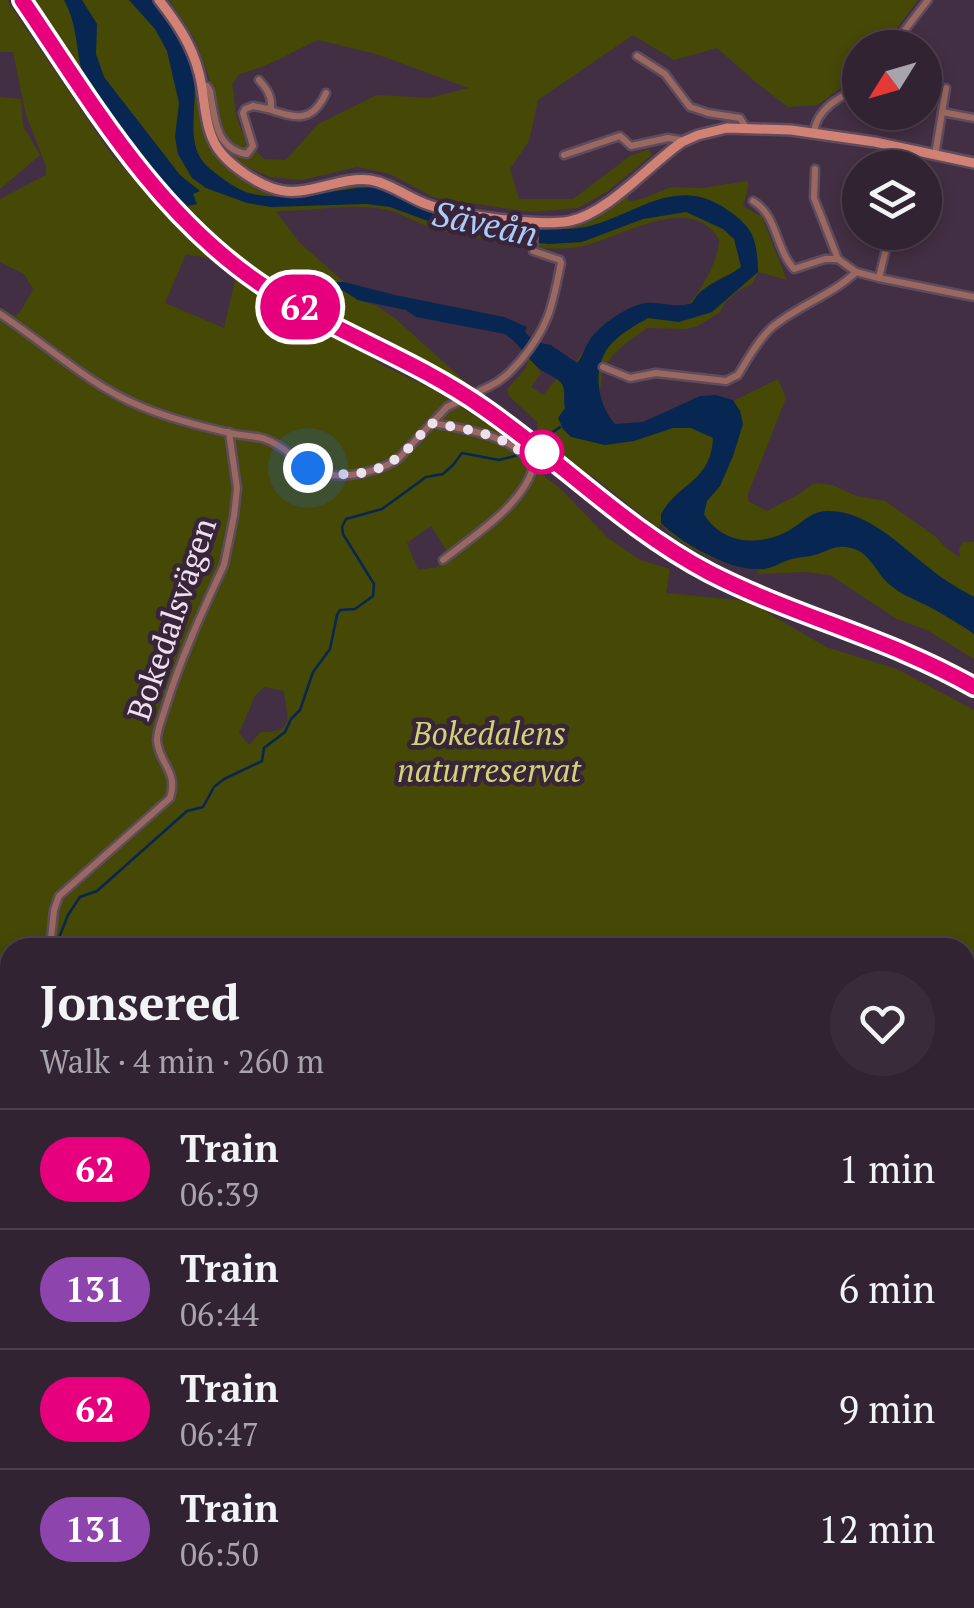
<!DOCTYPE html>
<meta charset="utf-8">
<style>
body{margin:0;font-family:"PT Serif",serif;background:#3a2b3a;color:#f1f3f6;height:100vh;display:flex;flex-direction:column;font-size:38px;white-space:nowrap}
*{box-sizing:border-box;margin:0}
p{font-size:32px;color:#a8a4ac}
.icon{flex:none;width:55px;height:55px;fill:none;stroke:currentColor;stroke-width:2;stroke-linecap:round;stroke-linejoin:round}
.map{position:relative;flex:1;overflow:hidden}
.panel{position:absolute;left:0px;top:938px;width:975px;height:672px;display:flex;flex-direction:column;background:#322332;border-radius:30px 30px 0 0;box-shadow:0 5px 15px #0003,0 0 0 2px #4d404d}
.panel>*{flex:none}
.badge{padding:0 20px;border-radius:32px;font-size:35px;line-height:65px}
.needle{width:65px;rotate:233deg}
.tools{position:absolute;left:842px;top:30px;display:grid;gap:20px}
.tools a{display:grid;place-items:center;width:100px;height:100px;border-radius:50%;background:#322332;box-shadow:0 5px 15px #0003,0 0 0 2px #4d404d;font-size:50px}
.you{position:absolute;width:50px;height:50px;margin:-25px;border:8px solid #fff;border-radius:50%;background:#1a73e8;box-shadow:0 0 0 15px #1a73e833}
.map>.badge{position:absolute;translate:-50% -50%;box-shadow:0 0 0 5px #fff}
.round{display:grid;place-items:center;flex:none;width:105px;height:105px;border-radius:52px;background:#3a2b3a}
.overview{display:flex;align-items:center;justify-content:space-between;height:170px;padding:0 40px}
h1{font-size:48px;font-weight:800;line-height:75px}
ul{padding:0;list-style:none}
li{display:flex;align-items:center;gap:30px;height:120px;padding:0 40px;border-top:2px solid #4d404d}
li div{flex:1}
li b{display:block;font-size:38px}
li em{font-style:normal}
li .badge{min-width:110px;font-weight:700;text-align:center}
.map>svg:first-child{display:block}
.green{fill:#464806;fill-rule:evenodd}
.water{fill:#072652}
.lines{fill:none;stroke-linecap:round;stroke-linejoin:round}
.stream{stroke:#072652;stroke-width:2.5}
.street-casing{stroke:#5e4b5e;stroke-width:11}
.secondary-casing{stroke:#5e4b5e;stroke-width:14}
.street{stroke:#9b6860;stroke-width:6}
.secondary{stroke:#d28275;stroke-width:9}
.rail-casing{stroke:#b5a7b6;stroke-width:6}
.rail{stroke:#382539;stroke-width:2.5;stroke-dasharray:8;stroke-linecap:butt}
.street-bridge-casing{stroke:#5e4b5e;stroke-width:11;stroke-linecap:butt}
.street-bridge{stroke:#9b6860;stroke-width:6}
.line-casing{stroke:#fff;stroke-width:22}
.line{stroke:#e6007e;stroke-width:15}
.walk{stroke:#ede1ee;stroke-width:10;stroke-dasharray:0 18}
.stop-dot{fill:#fff;stroke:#e6007e;stroke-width:5}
.labels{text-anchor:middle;stroke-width:9;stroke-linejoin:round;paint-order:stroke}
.street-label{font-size:32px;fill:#ede1ee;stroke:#382539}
.park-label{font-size:32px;font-style:italic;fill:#d0d475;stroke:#382539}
.water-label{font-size:35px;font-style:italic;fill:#adcbf8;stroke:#382539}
</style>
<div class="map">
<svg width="974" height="1608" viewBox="0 0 974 1608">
<rect width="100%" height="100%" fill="#432f43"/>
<g class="green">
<path d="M0 0H7L12 8 111 154 164 213 191 240 204 248 213 234C178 205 146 175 118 139 85 95 61 45 29 0H151L176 33 188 59 201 102 206 133 230 164 267 191 279 195H303L342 186 367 183 380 185 431 210 546 229 570 227 584 223 602 213 627 194 629 202 647 197 671 187 702 188 748 181V189L743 206 762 217 787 280 758 272 753 283 738 291 725 303 720 312 698 326 687 329 647 328 626 343 613 355 603 370 599 396 603 417 621 432 731 402 778 379 786 398 748 494V501L767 511 799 494 814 483 833 485 856 496 885 501 936 537 944 546 960 558 959 548 963 542H974V659L927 630 897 619 830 575 805 572 758 574 757 570C727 567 680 548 661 524L658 528 595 478 561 458 538 438 537 422 509 396 507 389 526 368 529 354 541 373 531 387 543 395 557 378 562 381 585 349 606 325 686 307C700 293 719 260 719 240 691 189 617 241 578 247 539 252 501 244 464 235 452 233 437 231 426 226 414 221 404 215 391 211 353 201 314 212 276 211L299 242 344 282H337L358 300 377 306 396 319 471 387 466 389 381 336 373 333 368 350 378 363 436 391 503 434 528 464 560 488 608 538 640 560 670 569 666 593 748 601 826 647 897 669 974 710V1355L965 1352V948H10V1600H798L811 1608H0V307L15 316 21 311 33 289 24 274 0 262V199L46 175V166L26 115 13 52H0ZM186 254 218 260 234 267 236 276 224 328 165 303ZM431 526 446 550 437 567 418 570 407 543ZM264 687 284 691C286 716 298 732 261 732L249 745 239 733 255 696Z"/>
<path d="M169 0H918L883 47 860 48V73L818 105 788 107 758 84 717 48 674 60 633 35 538 100 529 141 510 169 519 199H573L630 156 649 149 652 155 608 191 578 208 531 212 435 198 390 174 357 167 302 180 269 177 238 162 216 137 210 80 194 38ZM318 40 376 54 469 88 429 98 377 95 318 124 286 160 264 159C251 146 242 135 237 118 234 107 235 96 232 85L239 74C267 68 291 52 318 40Z"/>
<polygon points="0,97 21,99 23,126 40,155 0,189"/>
<polygon points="965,1494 974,1495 974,1608 878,1608 880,1600 965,1600"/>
</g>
<g class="water">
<path d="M64 0H82L97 24 96 54 104 77 180 175 200 191 193 194 197 204 188 206 172 192 89 90C74 61 81 31 64 0Z"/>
<path d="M129 0H153C170 21 187 45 193 72 200 102 182 144 208 167 220 177 238 191 253 194 277 199 305 195 329 192 347 190 364 185 382 189 397 193 410 202 424 206 441 212 460 213 477 216 506 222 537 229 567 229 623 229 669 169 726 209 754 228 757 238 758 272L712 312 679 322 648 318C636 325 623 332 613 342 591 363 596 403 615 424L643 422 700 396 716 395 733 400 740 411 743 424 733 456 720 486 707 501 704 514C723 546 763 547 793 528 804 521 812 511 827 511 871 510 907 553 941 577 951 584 963 591 974 597V634C960 624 944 615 928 606 914 599 901 595 889 584 876 573 870 552 851 548 836 544 828 551 815 555 807 557 800 557 792 559 782 561 774 568 764 569 733 573 682 544 661 523V514C679 482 711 482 713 438L691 428H673L634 441 605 445 571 437 563 429 558 418 565 408C563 401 566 390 562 384 558 378 547 374 541 370 528 360 522 346 505 334L416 317 406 310 358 300 336 286 337 282H344L395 295 504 317 527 327 525 332 535 342 551 345 577 363C583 356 583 351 588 343 596 327 627 306 645 303 661 301 676 309 692 303 703 283 724 280 741 267L734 239 723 229 686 212 643 219 582 242 548 244 484 236 439 225 390 207 366 204 271 207 247 203 206 188 192 178 178 154 175 137 179 103 167 51 155 29Z"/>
</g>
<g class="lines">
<g class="stream">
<polyline points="545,438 560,427"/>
<polyline points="55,948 68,915 80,897 97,891 187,811 203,807 214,787 224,779 262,761 264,748 285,732 291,719 300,710 313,672 330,649 337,615 340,610 355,609 373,596 374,584 343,534 342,527 346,519 382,509 426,477 443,474 453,465 462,453 499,460 519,455"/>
<polyline points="10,1170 10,1186"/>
<polyline points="312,1600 326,1608"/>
</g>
<defs>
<g id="street">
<polyline points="891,48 928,0"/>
<polyline points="637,56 665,74 690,107 708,113 740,118 747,129"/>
<path d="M202 86H207L210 91C215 118 215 149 247 154L253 146 243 113 245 109 253 106 268 109 271 107C272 95 266 88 259 80"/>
<path d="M268 109C295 118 312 124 326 93"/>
<polyline points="942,112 974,118"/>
<path d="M814 132C817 108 840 97 860 87"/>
<polyline points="564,155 620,136 631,146 668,138 680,140 682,142"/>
<polyline points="935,155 946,88"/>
<polyline points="904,168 908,149"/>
<polyline points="815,169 814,198 838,259 856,272 879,278"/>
<path d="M753 201C778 216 775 248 794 269L825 259H838"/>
<polyline points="890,232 879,278 974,297"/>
<path d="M0 314C46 344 89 385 140 406 170 419 203 427 235 434 245 436 256 436 265 439 283 445 294 459 310 468 334 483 374 473 397 460L447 407"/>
<path d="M603 367 630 378 656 373 726 381 738 375C747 360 757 342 770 329 796 306 831 296 856 272"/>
<path d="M490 386C503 380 511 371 521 360 550 325 552 306 561 263L560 260 533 251 534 223"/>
<path d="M432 423C461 428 522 437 533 468 522 506 473 536 443 560"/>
<path d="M50 948 54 910 59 896 170 798C179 771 158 763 157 740 157 730 162 719 165 709 180 660 202 612 224 565L234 516 237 488 229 432"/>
<polyline points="0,1151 10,1145"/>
<polyline points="965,1363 974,1364"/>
<polyline points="965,1440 974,1442"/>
</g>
<path id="secondary" d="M159 0C177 23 192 45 199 73 206 99 203 133 222 154 233 167 255 182 272 188 305 200 337 176 370 180 390 183 407 197 426 204 455 215 540 227 570 221 608 213 649 165 682 142L698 135 727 128 791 130 875 142 974 163"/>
</defs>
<use href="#street" class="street-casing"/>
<use href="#secondary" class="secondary-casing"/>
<use href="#street" class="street"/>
<use href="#secondary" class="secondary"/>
<defs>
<g id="rail">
<path d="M17 0C58 58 92 123 138 178 158 202 180 223 202 244"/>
<path d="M373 349C418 373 463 398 504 428 567 473 621 527 688 566 778 618 884 638 974 693"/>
</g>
</defs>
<use href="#rail" class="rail-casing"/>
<use href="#rail" class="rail"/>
<defs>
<polyline id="street-bridge" points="447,407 490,386"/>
</defs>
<use href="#street-bridge" class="street-bridge-casing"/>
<use href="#street-bridge" class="street-bridge"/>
</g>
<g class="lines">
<defs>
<path id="line" d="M22 0C92 103 154 211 259 283 330 331 413 358 484 408 561 461 626 529 710 573 796 617 891 639 974 687"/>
</defs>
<use href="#line" class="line-casing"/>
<use href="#line" class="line"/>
<path class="walk" d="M308 468C318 472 327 474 339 474 383 476 405 456 430 423 462 428 506 434 529 459L542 452"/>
</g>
<circle class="stop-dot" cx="542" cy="452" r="20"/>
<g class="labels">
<g class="street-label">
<text transform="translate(172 619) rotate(-71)" y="11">Bokedalsvägen</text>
</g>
<g class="park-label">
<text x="489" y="745">Bokedalens<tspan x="489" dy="37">naturreservat</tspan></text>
</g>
<g class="water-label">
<text transform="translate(485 224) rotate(12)" y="12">Säveån</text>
</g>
</g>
</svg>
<div class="tools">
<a><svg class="needle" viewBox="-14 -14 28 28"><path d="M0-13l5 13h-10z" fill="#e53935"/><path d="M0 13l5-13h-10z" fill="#a8a4ac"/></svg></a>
<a><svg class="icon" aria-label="layers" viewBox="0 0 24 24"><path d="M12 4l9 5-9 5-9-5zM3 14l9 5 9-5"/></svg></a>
</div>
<div class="you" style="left:308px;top:468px"></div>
<b class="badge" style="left:300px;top:307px;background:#e6007e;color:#fff">62</b>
<section class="panel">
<div class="overview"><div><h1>Jonsered</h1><p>Walk · 4 min · 260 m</p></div><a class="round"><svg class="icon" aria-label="heart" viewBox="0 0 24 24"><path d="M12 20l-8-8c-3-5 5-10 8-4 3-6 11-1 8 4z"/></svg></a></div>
<ul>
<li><span class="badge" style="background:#e6007e;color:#fff">62</span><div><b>Train</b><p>06:39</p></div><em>1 min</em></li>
<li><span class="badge" style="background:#8e44ad;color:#fff">131</span><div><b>Train</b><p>06:44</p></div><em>6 min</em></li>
<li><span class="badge" style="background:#e6007e;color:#fff">62</span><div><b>Train</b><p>06:47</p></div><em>9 min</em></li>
<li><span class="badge" style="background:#8e44ad;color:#fff">131</span><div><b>Train</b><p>06:50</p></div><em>12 min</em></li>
</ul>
</section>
</div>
